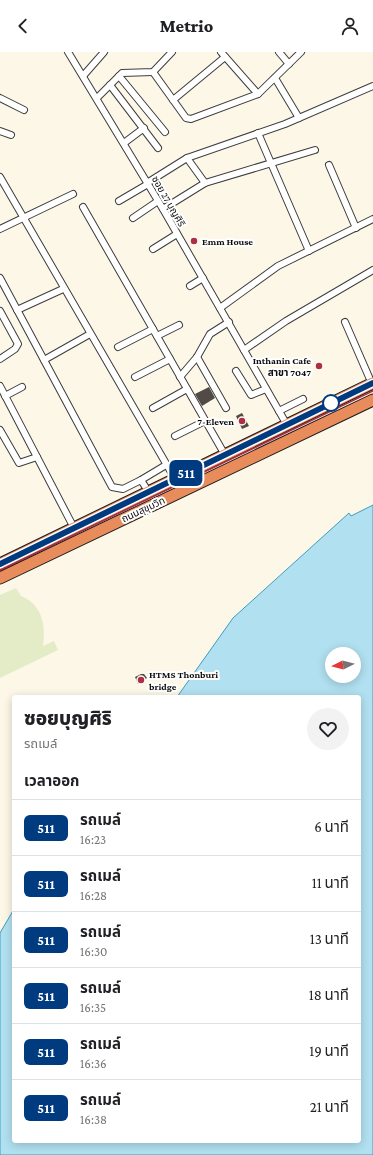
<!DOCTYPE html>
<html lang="th">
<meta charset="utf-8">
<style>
body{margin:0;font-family:"Crimson Pro","Noto Sans Thai",serif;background:#f2f2f2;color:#202124;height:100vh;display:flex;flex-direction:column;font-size:15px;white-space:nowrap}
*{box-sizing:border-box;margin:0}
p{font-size:13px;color:#757577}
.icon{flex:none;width:22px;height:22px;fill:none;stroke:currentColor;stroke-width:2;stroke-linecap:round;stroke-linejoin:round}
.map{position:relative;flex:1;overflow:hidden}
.side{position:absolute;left:12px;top:643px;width:349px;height:448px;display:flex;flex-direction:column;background:#fff;border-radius:4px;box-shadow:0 2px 10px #0003}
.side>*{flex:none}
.badge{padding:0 8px;border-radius:6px;font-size:14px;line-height:26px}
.needle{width:26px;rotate:264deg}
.tools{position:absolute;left:325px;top:595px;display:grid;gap:8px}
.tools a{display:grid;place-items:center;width:36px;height:36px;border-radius:50%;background:#fff;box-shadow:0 2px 10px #0003;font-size:20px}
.map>.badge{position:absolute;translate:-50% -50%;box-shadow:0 0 0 2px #fff}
h2{padding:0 12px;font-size:15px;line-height:36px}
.round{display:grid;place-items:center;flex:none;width:42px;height:42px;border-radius:21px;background:#f2f2f2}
.summary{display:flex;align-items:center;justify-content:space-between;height:68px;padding:0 12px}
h1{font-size:19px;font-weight:800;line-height:30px}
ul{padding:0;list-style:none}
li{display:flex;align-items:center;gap:12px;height:56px;padding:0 12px;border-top:1px solid #e0e0e0}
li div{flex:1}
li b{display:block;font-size:15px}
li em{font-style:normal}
li .badge{min-width:44px;font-weight:700;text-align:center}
header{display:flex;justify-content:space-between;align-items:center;height:52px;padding:0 12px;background:#fff;font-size:18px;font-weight:800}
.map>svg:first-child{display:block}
.pitch{fill:#e3ecc7}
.water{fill:#b1e0f0;stroke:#3e9cc2;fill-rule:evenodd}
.building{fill:#514a47}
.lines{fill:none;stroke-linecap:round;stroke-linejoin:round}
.street-casing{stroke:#3d3d3d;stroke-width:8}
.highway-casing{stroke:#1b1b1b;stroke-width:13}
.street{stroke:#fff;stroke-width:6}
.highway{stroke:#e98c5b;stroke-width:11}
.rail{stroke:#ae2e42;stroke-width:1.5}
.line-casing{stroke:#fff;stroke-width:9}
.line{stroke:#003b80;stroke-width:6}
.poi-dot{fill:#ae2e42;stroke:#fff;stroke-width:1.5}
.stop-dot{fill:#fff;stroke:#003b80;stroke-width:2}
.labels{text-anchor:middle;stroke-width:4;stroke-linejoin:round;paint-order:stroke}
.street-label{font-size:10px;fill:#0a0a0a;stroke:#fff}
.poi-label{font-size:10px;font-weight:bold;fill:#0a0a0a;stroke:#fff;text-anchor:start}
</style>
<header><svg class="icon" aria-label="back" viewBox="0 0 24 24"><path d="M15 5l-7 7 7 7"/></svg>Metrio<svg class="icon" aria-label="person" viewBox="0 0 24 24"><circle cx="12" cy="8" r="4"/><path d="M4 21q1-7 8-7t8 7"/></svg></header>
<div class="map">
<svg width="373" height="1103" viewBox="0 0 373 1103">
<rect width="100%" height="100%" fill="#fdf7e8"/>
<path class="pitch" d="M16 536 21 544C42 553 46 572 43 594L54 589 58 598 0 626V543Z"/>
<path class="water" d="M373 453V1103H0V881L14 857V1089H359V645H177L233 566 349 461 351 464ZM332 602H354V624H332Z"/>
<g class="building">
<polygon points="209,335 215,346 202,354 195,342"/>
<polygon points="242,361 249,374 242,377 236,364"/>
<polygon points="141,622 144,622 147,626 138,632 135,625"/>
</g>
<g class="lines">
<defs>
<g id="street">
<polyline points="68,0 163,157 287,373"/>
<polyline points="221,0 258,42"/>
<polyline points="279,0 289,12"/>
<polyline points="153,20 186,66 191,67 258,42 301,0"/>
<polyline points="83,24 104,0"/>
<polyline points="119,24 165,80"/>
<polyline points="275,26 299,66"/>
<polyline points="110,33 158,96"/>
<polyline points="0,46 24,58"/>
<polyline points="97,46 122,21 153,20 172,0"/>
<polyline points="173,48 225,5"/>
<polyline points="0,79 11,83"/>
<polyline points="258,81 309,199"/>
<polyline points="124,91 144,76"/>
<polyline points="187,106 205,131"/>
<polyline points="329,113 356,176"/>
<polyline points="0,125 175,427"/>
<polyline points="147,131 187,106 285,72 373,34"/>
<polyline points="119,149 148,132"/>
<polyline points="83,155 225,403"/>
<polyline points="163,157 205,131 315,98"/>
<polyline points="133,166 158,149"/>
<polyline points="0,177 73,142"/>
<polyline points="153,197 177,182"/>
<polyline points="0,226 112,435 123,437 141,428 148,439"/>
<polyline points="190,234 203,226"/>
<polyline points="220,256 278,214 373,167"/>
<polyline points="17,258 63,237"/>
<polyline points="0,259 18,292 15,297 0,307"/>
<polyline points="345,270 372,332"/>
<polyline points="157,284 179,273"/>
<polyline points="118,295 153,277"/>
<polyline points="244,298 286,269 373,218"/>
<polyline points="197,305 226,356"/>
<polyline points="44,308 90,282"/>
<polyline points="236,319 251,343 266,337"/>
<polyline points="135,325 170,307"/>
<polyline points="180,325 197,305 210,282 229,270"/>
<polyline points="0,334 74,476"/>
<polyline points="5,344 22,335"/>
<polyline points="153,356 187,337"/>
<polyline points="279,359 303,347"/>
<polyline points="0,378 19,411 37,405"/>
<polyline points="175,384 205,369"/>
<polyline points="141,428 166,413"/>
</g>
<g id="highway">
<polyline points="0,512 373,331"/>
<polyline points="0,526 373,348"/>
</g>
</defs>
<use href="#street" class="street-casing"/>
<use href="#highway" class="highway-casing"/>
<use href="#street" class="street"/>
<use href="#highway" class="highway"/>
<polyline class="rail" points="0,518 373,339"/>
</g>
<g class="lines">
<defs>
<polyline id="line" points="0,512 373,331"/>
</defs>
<use href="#line" class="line-casing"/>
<use href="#line" class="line"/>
</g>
<g class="poi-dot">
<circle cx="194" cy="189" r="4"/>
<circle cx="319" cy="314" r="4"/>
<circle cx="242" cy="369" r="4"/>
<circle cx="141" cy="628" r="4"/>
</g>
<circle class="stop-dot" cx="331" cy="351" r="8"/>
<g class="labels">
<g class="street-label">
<text transform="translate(169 149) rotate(60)" y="4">ซอย 27 บุญศิริ</text>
<text transform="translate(143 457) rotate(-25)" y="4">ถนนสุขุมวิท</text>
</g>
<g class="poi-label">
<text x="202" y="193">Emm House</text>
<text x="311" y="312" text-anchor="end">Inthanin Cafe<tspan x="311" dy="12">สาขา 7047</tspan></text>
<text x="234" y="373" text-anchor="end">7-Eleven</text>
<text x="149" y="626">HTMS Thonburi<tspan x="149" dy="12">bridge</tspan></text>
</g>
</g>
</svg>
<div class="tools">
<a><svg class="needle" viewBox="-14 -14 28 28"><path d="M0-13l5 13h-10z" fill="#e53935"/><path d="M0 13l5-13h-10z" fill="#757577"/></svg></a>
</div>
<b class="badge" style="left:186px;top:421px;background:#003b80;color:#fff">511</b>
<section class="side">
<div class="summary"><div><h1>ซอยบุญศิริ</h1><p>รถเมล์</p></div><a class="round"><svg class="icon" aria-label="heart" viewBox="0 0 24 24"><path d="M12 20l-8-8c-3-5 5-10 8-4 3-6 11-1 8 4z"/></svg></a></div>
<h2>เวลาออก</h2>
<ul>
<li><span class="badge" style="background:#003b80;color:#fff">511</span><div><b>รถเมล์</b><p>16:23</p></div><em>6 นาที</em></li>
<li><span class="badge" style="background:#003b80;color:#fff">511</span><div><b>รถเมล์</b><p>16:28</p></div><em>11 นาที</em></li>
<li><span class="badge" style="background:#003b80;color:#fff">511</span><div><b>รถเมล์</b><p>16:30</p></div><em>13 นาที</em></li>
<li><span class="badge" style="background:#003b80;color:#fff">511</span><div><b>รถเมล์</b><p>16:35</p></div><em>18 นาที</em></li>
<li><span class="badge" style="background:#003b80;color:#fff">511</span><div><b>รถเมล์</b><p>16:36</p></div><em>19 นาที</em></li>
<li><span class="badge" style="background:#003b80;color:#fff">511</span><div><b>รถเมล์</b><p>16:38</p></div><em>21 นาที</em></li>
</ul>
</section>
</div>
